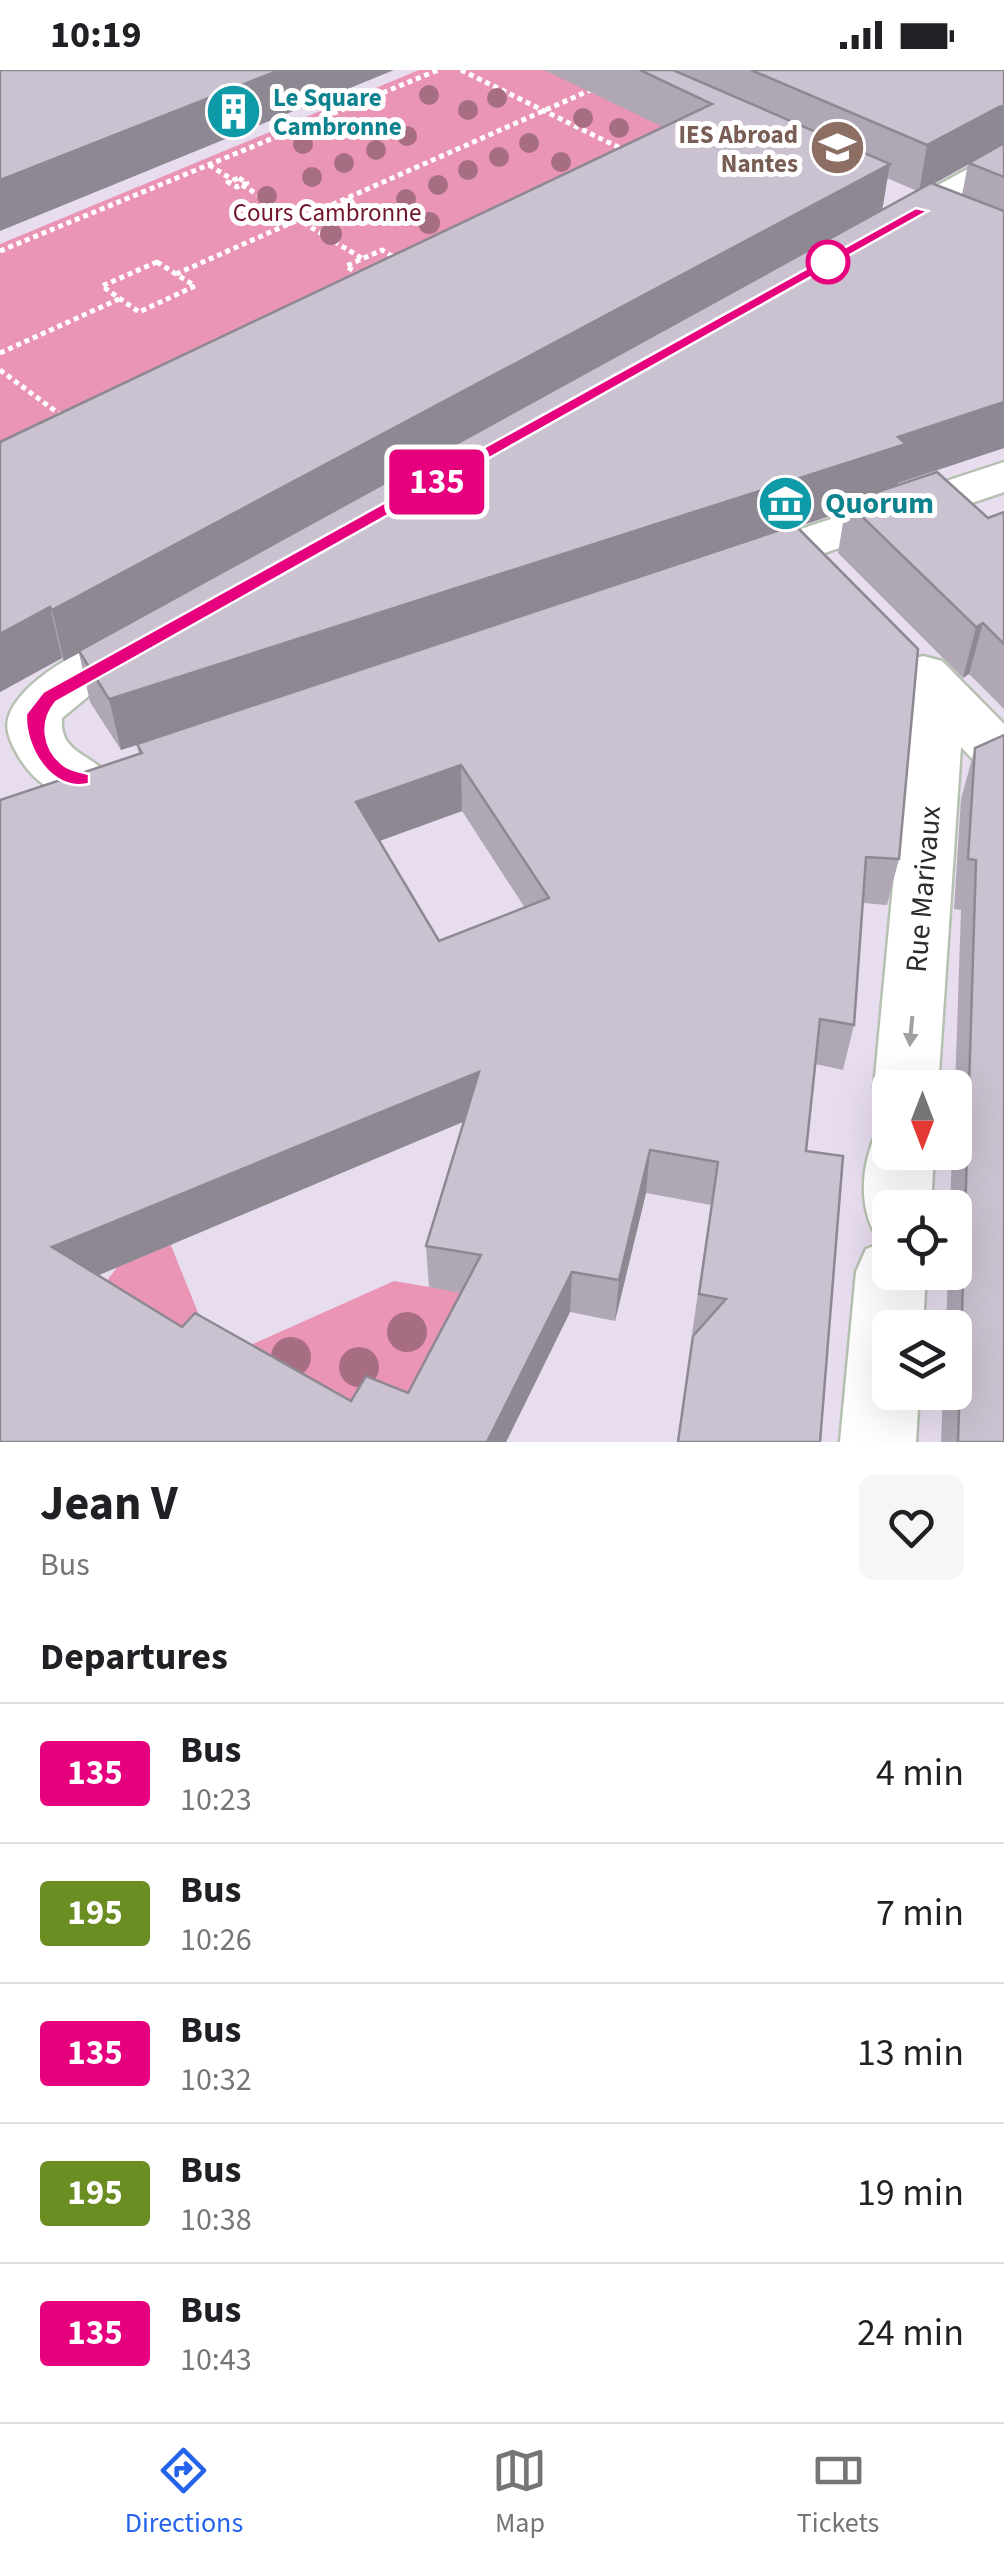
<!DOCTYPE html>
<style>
body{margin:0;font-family:"Source Sans 3",sans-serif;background:#f6f6f6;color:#202124;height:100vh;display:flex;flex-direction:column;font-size:38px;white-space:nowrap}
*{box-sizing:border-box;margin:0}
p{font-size:32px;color:#757577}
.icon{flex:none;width:55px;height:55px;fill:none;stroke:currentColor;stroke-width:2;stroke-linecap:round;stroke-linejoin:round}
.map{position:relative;height:1372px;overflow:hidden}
.side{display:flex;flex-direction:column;background:#fff;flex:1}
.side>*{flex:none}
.badge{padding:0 20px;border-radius:8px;font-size:35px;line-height:65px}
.needle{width:65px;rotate:180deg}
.tools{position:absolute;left:872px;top:1000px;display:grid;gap:20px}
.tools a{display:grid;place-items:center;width:100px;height:100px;border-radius:15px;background:#fff;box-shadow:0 10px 40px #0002;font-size:50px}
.map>.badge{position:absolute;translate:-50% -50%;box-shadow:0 0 0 5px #fff}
h2{padding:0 40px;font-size:38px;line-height:90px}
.round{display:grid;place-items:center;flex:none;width:105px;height:105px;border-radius:15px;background:#f6f6f6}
.headline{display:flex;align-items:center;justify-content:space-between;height:170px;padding:0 40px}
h1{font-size:48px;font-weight:700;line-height:75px}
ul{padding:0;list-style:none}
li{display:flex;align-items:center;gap:30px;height:140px;padding:0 40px;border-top:2px solid #e0e0e0}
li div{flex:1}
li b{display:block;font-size:38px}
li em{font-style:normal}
li .badge{min-width:110px;font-weight:700;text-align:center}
.status{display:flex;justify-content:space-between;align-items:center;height:70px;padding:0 50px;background:#fff;direction:ltr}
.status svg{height:28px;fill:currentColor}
.menu{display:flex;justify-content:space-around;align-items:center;height:140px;border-top:2px solid #e0e0e0;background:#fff;font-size:28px;color:#757577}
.menu a{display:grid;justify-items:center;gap:5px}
.menu .current{color:#2563eb}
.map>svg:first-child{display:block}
.green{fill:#ea95b5}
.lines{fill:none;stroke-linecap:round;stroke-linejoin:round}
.minor-casing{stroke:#b5c1b1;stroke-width:5}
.path-far1{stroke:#fff;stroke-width:5;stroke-dasharray:5 4;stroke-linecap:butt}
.path{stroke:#fff;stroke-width:6;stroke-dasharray:8 5;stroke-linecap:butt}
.minor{fill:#fff;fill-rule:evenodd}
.tree{fill:#a76e83}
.wall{fill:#afa7b4;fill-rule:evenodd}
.shaded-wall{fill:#8e8892}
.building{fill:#cbc2d1;stroke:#8e8892;stroke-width:2.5;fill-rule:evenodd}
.oneway{fill:#a0a0a0}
.line{fill:#e6007e;stroke:#fff;stroke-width:2.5}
.stop-dot{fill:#fff;stroke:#e6007e;stroke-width:5}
.labels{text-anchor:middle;stroke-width:10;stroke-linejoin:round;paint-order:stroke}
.far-culture-label{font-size:25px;font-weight:bold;fill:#0d838f;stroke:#fff;text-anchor:start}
.far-education-label{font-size:25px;font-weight:bold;fill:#785e54;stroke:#fff;text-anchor:end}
.far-park-label{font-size:25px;fill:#72142a;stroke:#fff}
.culture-label{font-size:30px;font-weight:bold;fill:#0d838f;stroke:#fff;text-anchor:start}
.street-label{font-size:30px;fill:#2c2c2c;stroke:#fff}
</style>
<div class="status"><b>10:19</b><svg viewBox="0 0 49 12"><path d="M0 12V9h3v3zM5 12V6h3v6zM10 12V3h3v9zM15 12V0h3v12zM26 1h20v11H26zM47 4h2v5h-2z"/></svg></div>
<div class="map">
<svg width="1004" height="1372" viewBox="0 0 1004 1372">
<rect width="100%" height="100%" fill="#e7ddef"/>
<g class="green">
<polygon points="419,0 562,0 707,66 0,408 0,174"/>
<polygon points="158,1143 211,1275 106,1212"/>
<polygon points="394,1211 482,1226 411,1362 217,1290"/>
</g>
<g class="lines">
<defs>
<g id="minor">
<polygon points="1004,83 1004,109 903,166 889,170 875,166 869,158 875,150 991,86"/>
<polygon points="1004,392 1004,422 742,511 725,506 717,495 725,484"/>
<path d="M150 554 168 559 176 571 168 583 91 624 62 648C59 686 95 683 110 709L102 723C63 735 33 714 15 680 9 668 4 656 10 643 29 601 107 566 150 554Z"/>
<polygon points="923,586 942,591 1004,654 1004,708 985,702 961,677 938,1018 890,1018 890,1040 883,1037 874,1018 911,624 897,604 904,591"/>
<path d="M890 1057V1082H934L931 1138H890V1166L873 1160C858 1128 863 1092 877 1061Z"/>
<polygon points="890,1170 890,1202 926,1202 923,1258 890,1258 890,1322 919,1322 916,1372 840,1372 856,1202 866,1179"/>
</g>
</defs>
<use href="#minor" class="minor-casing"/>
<g class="path-far1">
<polyline points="461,0 626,81"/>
<polyline points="209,95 233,110"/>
<polygon points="239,108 247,113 237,117 228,112"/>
<polyline points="242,115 363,189"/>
<polyline points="0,181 438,0"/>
<polygon points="157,192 195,216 139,242 102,216"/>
<polyline points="176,204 595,18"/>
<polyline points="360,205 346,196 382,180 397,189"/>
<polyline points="0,283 119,229"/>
<polyline points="0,300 62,346"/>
</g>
<polyline class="path" points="58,344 64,348"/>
<use href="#minor" class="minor"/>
</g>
<g class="tree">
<circle cx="429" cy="25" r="10"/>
<circle cx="497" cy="28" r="10"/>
<circle cx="468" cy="40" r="10"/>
<circle cx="583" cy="48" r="10"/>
<circle cx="619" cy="58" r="10"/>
<circle cx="407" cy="66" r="10"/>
<circle cx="529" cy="73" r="10"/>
<circle cx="303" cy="74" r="10"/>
<circle cx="376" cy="80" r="10"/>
<circle cx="499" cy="87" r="10"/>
<circle cx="561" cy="92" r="10"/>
<circle cx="344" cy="93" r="10"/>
<circle cx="468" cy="100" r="10"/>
<circle cx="312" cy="107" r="10"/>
<circle cx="438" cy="115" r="10"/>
<circle cx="267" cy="126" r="10"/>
<circle cx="406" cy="129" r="10"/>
<circle cx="373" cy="144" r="10"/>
<circle cx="429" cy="153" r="11"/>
<circle cx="331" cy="164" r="11"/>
<circle cx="407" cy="1262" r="20"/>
<circle cx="291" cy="1287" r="20"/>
<circle cx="359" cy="1297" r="20"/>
</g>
<g class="wall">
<path d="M544 0H1004V378L898 413V415L988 448 1004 442V639L969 604 963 608 838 483 845 441 797 457 899 789 887 835 863 833 854 955 843 1000 815 994 806 1081 820 1372H677L694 1265 692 1264 711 1135 646 1123 615 1251 570 1242 506 1372H0L139 684 137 675 121 680 90 632 79 583 64 591 62 588 0 622V372L663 57ZM968 94 962 125 933 114ZM887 108 917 121 882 140ZM462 741 525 838 439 871 379 771ZM463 1052 426 1176 429 1217 461 1223 408 1323 351 1331 182 1257 99 1205Z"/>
<polygon points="975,678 1004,1372 941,1372 943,1322 955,1322 955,1258 946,1258 948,1202 955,1202 955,1138 950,1138 952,1082 955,1082 955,1018 961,840 954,839 961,729"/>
</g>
<g class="shaded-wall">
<polygon points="280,0 394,0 0,161 0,110"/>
<polygon points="1004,36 1004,80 989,83 919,122 927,75 999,37"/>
<polygon points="890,94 882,141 64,591 52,540"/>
<polygon points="1004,332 1004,378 898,413 896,424 847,432 845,441 121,680 109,629"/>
<polygon points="50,537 62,588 0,622 0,564"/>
<polygon points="983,553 969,604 963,608 976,557"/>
<polygon points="461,695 462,741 360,778 356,732"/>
<polygon points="479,1002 479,1045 68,1218 52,1177"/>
<polygon points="650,1080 646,1123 615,1251 619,1210"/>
<polygon points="572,1202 570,1242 506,1372 487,1372"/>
</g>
<g class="building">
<polygon points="2,0 280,0 0,110 0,1"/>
<polygon points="640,0 673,0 890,94 52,540 50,537 0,564 0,372 712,34"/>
<polygon points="751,0 1004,0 1004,36 999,37 927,75"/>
<polygon points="1004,73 1004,107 969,93"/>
<polygon points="931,113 1004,141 1004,332 898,367 906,374 113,628 109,629 79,581"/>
<polygon points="937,402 988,448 1004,442 1004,574 983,553 976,557 847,432"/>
<path d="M795 455 918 579 899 789 866 787 854 955 820 949 806 1081 843 1086 820 1372H678L693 1266 726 1229 699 1224 718 1092 650 1080 619 1210 572 1202 487 1372H0V730L142 683 137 674ZM461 695 549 828 439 871 356 732ZM479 1002 426 1176 481 1185 408 1323 366 1306 351 1331 195 1243 182 1257 52 1177Z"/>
<polygon points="1004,665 1004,1372 958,1372 976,790 968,789 975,678"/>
</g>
<defs><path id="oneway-solid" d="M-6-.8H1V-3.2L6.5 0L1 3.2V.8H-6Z" transform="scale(2.5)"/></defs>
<use class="oneway" href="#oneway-solid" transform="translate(911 961) rotate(95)"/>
<path class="line" d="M916 138 928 141 56 632C40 651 42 679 65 696 70 700 82 702 89 704V714C50 723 24 676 26 644L43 622Z"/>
<defs>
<symbol id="building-disc" viewBox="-11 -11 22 22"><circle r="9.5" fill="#0f9aa8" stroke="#fff"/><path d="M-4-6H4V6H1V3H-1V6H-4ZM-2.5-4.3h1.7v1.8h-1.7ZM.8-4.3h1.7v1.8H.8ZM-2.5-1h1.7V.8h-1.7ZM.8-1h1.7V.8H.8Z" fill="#fff"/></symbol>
<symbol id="university-disc" viewBox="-11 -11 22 22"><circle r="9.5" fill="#8d6e63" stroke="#fff"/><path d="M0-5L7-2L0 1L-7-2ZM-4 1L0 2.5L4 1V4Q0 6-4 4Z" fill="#fff"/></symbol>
<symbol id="museum-disc" viewBox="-11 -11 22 22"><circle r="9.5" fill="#0f9aa8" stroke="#fff"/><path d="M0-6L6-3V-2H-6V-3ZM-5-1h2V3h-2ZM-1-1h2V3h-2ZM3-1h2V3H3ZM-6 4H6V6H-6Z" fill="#fff"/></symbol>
</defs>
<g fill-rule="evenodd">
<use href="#building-disc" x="202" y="10" width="63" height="63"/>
<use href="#university-disc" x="806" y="46" width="63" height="63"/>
<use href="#museum-disc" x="754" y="402" width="63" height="63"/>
</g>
<circle class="stop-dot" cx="828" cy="192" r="20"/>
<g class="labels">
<g class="far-culture-label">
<text x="273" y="36">Le Square<tspan x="273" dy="29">Cambronne</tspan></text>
</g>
<g class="far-education-label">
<text x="798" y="73">IES Abroad<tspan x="798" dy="29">Nantes</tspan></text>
</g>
<g class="far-park-label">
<text x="327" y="151">Cours Cambronne</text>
</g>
<g class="culture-label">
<text x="825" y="443">Quorum</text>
</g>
<g class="street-label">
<text transform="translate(923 819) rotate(-85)" y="10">Rue Marivaux</text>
</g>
</g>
</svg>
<div class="tools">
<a><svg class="needle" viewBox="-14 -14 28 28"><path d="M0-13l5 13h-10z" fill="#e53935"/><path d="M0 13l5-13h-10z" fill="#757577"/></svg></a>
<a><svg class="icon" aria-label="locate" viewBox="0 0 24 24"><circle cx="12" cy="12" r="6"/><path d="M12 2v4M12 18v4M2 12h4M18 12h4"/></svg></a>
<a><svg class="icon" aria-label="layers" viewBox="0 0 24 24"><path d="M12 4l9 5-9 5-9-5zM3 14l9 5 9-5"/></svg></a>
</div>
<b class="badge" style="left:437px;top:412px;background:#e6007e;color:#fff">135</b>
</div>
<section class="side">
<div class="headline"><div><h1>Jean V</h1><p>Bus</p></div><a class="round"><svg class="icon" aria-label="heart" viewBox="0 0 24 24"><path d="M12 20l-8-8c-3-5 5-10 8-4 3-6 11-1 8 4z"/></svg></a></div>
<h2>Departures</h2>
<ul>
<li><span class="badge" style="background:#e6007e;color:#fff">135</span><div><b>Bus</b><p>10:23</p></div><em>4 min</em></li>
<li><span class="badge" style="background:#6b8e23;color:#fff">195</span><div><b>Bus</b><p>10:26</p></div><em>7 min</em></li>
<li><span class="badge" style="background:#e6007e;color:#fff">135</span><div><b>Bus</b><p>10:32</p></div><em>13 min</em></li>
<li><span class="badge" style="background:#6b8e23;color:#fff">195</span><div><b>Bus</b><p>10:38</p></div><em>19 min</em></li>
<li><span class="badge" style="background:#e6007e;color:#fff">135</span><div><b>Bus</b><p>10:43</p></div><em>24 min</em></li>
</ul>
</section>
<nav class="menu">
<a class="current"><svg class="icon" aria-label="directions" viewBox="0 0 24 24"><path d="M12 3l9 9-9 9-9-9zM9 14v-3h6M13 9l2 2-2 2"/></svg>Directions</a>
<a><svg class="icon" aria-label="map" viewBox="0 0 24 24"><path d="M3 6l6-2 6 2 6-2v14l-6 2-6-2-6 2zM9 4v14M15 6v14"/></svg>Map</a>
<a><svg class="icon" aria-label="tickets" viewBox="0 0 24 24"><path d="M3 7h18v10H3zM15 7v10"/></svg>Tickets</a>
</nav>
